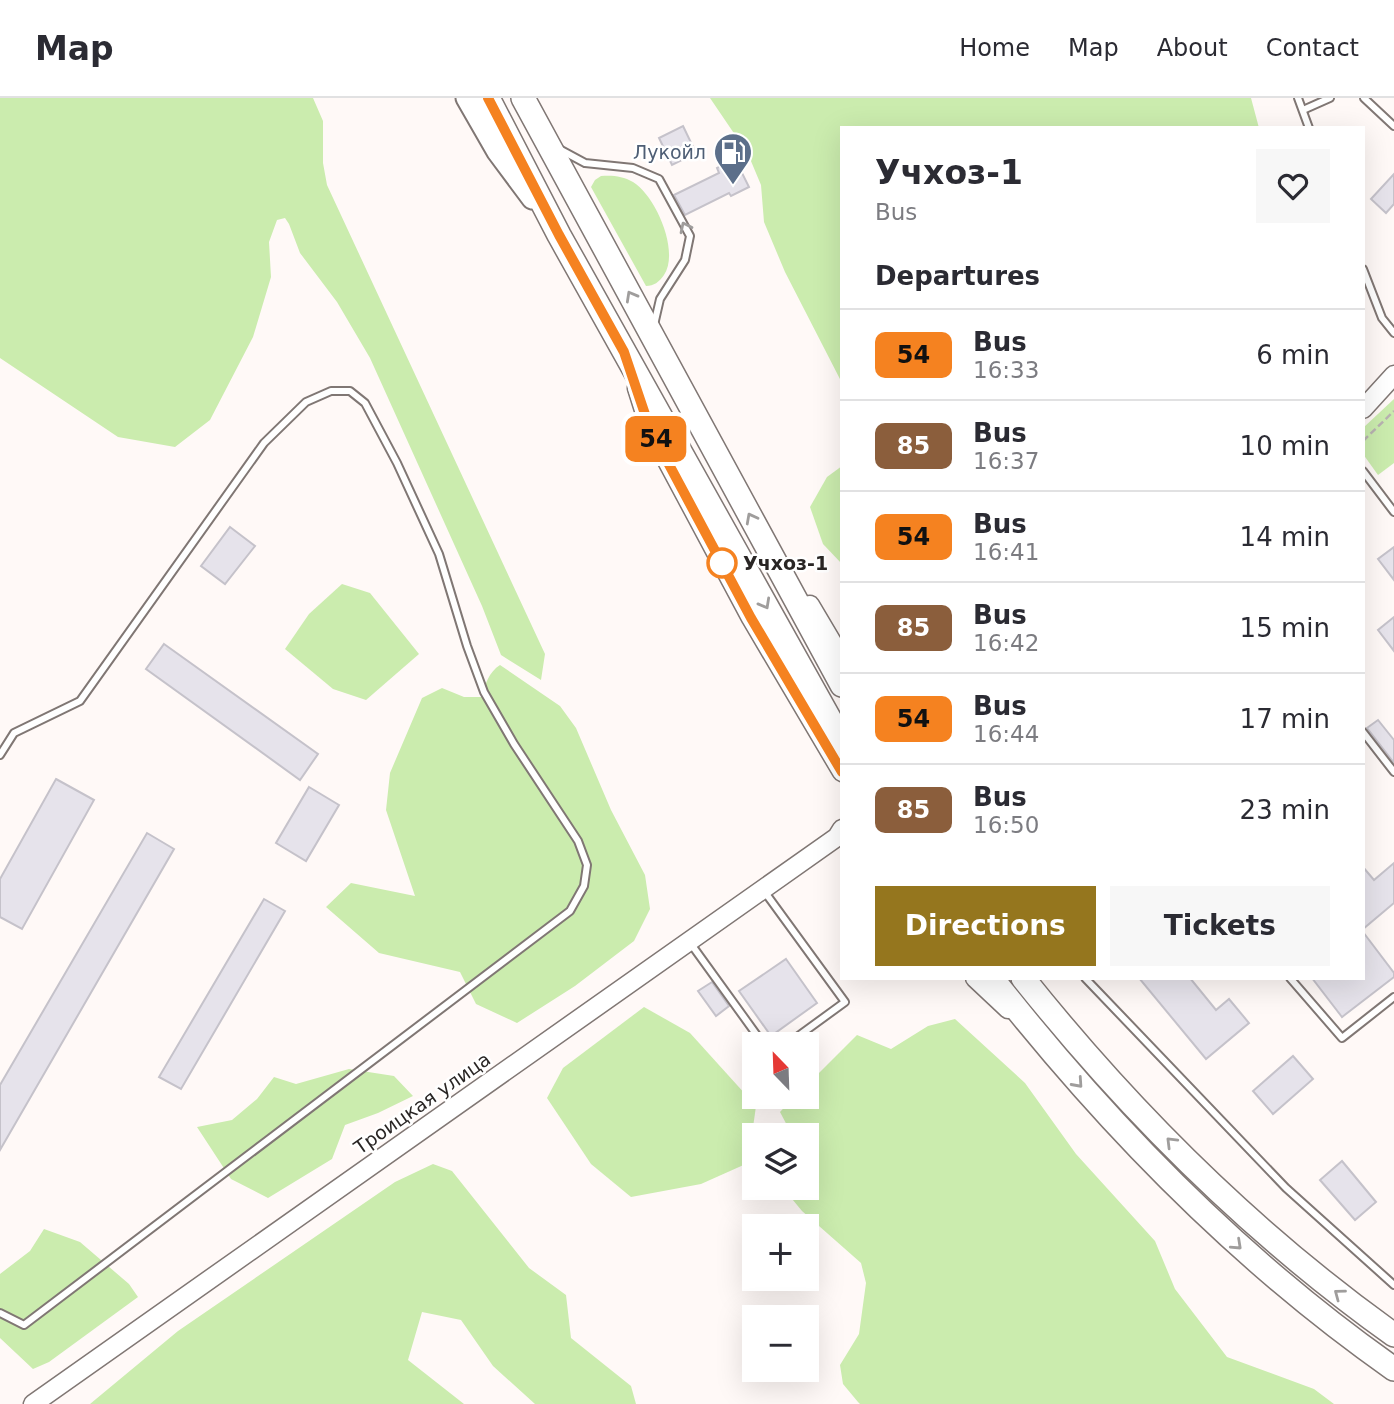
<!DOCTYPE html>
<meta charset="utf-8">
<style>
body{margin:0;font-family:"DejaVu Sans",sans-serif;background:#f7f7f7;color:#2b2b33;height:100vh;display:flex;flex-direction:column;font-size:26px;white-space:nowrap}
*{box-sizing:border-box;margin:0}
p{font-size:23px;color:#7c7c81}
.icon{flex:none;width:38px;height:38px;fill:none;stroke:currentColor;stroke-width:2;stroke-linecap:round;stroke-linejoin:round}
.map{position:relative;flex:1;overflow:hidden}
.details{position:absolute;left:840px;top:28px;width:525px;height:854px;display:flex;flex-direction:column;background:#fff;border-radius:0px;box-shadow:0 7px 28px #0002}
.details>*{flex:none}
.badge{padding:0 14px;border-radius:10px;font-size:24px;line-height:46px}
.needle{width:46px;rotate:337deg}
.tools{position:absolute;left:742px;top:934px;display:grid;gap:14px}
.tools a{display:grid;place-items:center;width:77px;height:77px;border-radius:0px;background:#fff;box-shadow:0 7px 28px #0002;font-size:35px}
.map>.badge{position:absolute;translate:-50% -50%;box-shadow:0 0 0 4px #fff}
h2{padding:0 35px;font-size:26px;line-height:63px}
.round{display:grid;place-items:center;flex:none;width:74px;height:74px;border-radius:0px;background:#f7f7f7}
.overview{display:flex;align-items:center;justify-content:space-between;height:119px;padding:0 35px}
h1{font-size:33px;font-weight:800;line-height:52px}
.action{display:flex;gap:14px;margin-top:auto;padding:14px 35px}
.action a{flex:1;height:80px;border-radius:0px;background:#95761e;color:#fff;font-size:28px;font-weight:800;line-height:80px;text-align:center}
.action a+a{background:#f7f7f7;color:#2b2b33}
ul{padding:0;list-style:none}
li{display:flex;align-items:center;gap:21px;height:91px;padding:0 35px;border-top:2px solid #e1e1e2}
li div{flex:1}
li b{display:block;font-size:26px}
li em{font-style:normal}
li .badge{min-width:77px;font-weight:700;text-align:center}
header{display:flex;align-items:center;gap:42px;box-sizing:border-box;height:98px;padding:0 35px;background:#fff;border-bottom:2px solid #e1e1e2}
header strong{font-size:33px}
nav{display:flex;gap:38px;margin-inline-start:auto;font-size:24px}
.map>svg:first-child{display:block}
.green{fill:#cbecae}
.building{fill:#e6e3eb;stroke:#c5c2ca;stroke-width:2}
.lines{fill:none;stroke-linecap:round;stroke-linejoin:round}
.lane-casing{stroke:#807774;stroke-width:10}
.secondary-casing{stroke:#807774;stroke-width:21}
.primary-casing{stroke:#807774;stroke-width:23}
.highway-casing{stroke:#807774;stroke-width:26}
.path{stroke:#b8b2b1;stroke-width:2.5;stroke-dasharray:7 3.5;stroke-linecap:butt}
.lane{stroke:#fff;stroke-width:6}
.secondary{stroke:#fff;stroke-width:18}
.primary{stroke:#fff;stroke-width:19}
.highway{stroke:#fff;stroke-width:23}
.oneway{stroke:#9f9d9c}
.line-casing{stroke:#fff;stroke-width:16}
.line{stroke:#f58220;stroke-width:10}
.stop-dot{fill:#fff;stroke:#f58220;stroke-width:3.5}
.labels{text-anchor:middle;stroke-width:5;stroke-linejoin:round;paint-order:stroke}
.service-label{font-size:19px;fill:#4e5e75;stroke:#fff;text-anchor:end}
.stop-label{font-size:19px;font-weight:bold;fill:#292524;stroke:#fff;text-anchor:start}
.street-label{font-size:19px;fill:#292524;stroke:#fff}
</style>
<header>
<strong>Map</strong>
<nav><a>Home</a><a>Map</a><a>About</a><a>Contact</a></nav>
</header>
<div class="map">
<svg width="1394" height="1306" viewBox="0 0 1394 1306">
<rect width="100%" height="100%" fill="#fff9f7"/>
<g class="green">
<polygon points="0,0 313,0 323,23 323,65 327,87 545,556 541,582 501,557 482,508 370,260 337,204 300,155 289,126 285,120 277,122 269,144 271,179 253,239 210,322 175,349 118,339 0,260"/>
<polygon points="710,0 1251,0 1259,30 842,30 842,285 785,174 764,124 761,87 748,56"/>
<path d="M601 78C612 77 623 78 633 84 655 97 680 153 664 177 659 184 654 188 646 188L591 89 595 82Z"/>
<polygon points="1394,301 1394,365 1378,377 1363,356 1363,330"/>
<polygon points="842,368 842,466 823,446 810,409 827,379"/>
<polygon points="342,486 370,495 419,556 366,602 333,591 285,551 309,516"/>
<path d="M500 567 560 608 576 630 611 712 645 777 650 811 634 843 575 888 517 925 476 906 460 874 379 855 326 809 351 785 415 798 386 712 390 675 422 600 442 590 464 599H482C485 586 489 574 500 567Z"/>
<polygon points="644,909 690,935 756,1008 748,1065 701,1086 631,1099 591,1066 547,1000 563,970"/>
<polygon points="955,921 1025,985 1076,1056 1155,1143 1175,1191 1227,1259 1314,1291 1334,1306 860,1306 858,1304 843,1286 840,1267 859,1236 866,1185 861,1165 802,1113 783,1090 807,1090 807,1038 788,1038 790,1033 780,1014 794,999 807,999 807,987 857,937 891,951 928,928"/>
<polygon points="349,971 394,978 413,998 378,1015 345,1027 332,1061 268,1100 231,1081 197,1029 232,1022 257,1001 274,979 296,986"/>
<polygon points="433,1066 452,1073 529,1170 566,1197 571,1240 631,1288 636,1306 535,1306 493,1268 461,1222 422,1214 408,1262 464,1306 90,1306 178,1233 395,1084"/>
<polygon points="44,1131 80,1144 129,1186 138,1199 49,1264 33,1271 0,1240 0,1176 30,1153"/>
</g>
<g class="building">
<polygon points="683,28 696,55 672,67 659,40"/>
<polygon points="735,61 749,89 731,98 729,95 685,117 674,97 719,75 717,70"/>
<polygon points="1394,76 1394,106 1386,115 1371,101"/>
<polygon points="230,429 255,448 225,486 201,468"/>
<polygon points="1394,449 1394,482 1378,461"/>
<polygon points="1394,519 1394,553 1378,532"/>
<polygon points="164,546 318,656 300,682 146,571"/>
<polygon points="1378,622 1394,642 1394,665 1367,630"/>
<polygon points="56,681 94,702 22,831 0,819 0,781"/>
<polygon points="309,689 339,707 306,763 276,745"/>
<polygon points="147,735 174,751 0,1052 0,987"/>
<polygon points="1394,765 1394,805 1363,831 1363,769 1374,782"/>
<polygon points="264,801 285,813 181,991 159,979"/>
<polygon points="1363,834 1394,875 1394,879 1342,919 1312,880 1363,880"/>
<polygon points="786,861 817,905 771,938 739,893"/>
<polygon points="1139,880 1190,880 1216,912 1229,901 1249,925 1206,961"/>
<polygon points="712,884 729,908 716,918 698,893"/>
<polygon points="1293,958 1313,981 1273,1016 1253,993"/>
<polygon points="1342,1063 1376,1104 1355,1122 1320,1082"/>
</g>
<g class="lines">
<defs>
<g id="lane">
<polyline points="1298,0 1309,30"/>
<polyline points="1364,0 1394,28"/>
<polyline points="1303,12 1330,0"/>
<polyline points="559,51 585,65 633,70 659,81 690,138 685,162 660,201 654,227"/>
<polyline points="1363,171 1382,220 1394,235"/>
<polyline points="1363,373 1394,414"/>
<polyline points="1363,634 1394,674"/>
<polyline points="0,657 14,635 80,603 264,345 306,304 331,293 350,293 365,305 397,365 439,456 467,548 484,594 514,646 578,743 587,767 584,788 570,813 24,1227 0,1215"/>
<polyline points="764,793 845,904 786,947"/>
<polyline points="691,846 764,947"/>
<polyline points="1085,880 1286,1090 1394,1187"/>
<polyline points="1290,880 1342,940 1394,899"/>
</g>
<g id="secondary">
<polyline points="637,290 650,331 751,520 842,674"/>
<polyline points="1363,311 1394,277"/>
<polyline points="810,507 842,561"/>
<polyline points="975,880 1008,911"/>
<polyline points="33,1306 837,739 842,731"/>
</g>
<polyline id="primary" points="466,0 497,54 532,101"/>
<g id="highway">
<polyline points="488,0 559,137 842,643"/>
<polyline points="523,0 842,587"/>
<path d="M992 880C1108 1028 1240 1163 1394 1271"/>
<path d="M1023 880C1130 1014 1254 1137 1394 1237"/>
</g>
</defs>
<use href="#lane" class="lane-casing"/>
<use href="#secondary" class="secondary-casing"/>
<use href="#primary" class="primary-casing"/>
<use href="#highway" class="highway-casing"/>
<polyline class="path" points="1363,343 1394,313"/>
<use href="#lane" class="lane"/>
<use href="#secondary" class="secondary"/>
<use href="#primary" class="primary"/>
<use href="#highway" class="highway"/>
</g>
<defs><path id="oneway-chevron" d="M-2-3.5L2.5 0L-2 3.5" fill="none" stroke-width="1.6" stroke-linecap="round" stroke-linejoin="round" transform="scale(1.75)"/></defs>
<g class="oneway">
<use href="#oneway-chevron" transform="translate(685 129) rotate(-116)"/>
<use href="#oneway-chevron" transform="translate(631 198) rotate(-119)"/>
<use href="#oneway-chevron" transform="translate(751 420) rotate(-118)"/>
<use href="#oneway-chevron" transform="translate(765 506) rotate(61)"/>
<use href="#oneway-chevron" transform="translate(1078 985) rotate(48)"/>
<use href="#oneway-chevron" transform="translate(1171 1044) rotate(-135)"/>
<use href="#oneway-chevron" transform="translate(1237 1147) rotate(43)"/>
<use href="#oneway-chevron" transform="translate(1339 1196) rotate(-143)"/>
</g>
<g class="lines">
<defs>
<polyline id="line" points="488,0 559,137 624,254 650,331 751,520 842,674"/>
</defs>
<use href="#line" class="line-casing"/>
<use href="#line" class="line"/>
</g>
<defs>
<symbol id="fuel-pin" viewBox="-11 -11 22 30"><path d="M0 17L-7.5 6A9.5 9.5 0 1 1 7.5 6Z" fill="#5c6f8a" stroke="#fff"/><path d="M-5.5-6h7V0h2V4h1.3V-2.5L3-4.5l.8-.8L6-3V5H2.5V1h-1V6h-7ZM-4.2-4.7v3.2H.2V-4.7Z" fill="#fff"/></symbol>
</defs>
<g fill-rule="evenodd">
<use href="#fuel-pin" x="711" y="32" width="44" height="60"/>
</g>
<circle class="stop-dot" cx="722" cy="465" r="14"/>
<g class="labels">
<g class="service-label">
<text x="706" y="61">Лукойл</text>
</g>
<g class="stop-label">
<text x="743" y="472">Учхоз-1</text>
</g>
<g class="street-label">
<text transform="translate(422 1005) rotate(-35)" y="7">Троицкая улица</text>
</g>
</g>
</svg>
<div class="tools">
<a><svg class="needle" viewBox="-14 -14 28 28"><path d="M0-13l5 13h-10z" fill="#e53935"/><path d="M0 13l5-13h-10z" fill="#7c7c81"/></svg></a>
<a><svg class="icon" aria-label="layers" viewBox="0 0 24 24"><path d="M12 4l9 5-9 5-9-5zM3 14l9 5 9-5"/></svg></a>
<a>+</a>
<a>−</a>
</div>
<b class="badge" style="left:656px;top:341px;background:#f58220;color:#111">54</b>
<section class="details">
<div class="overview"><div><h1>Учхоз-1</h1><p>Bus</p></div><a class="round"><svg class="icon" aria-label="heart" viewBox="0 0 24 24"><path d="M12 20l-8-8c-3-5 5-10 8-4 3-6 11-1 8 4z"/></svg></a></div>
<h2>Departures</h2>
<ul>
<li><span class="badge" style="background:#f58220;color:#111">54</span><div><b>Bus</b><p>16:33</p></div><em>6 min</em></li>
<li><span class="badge" style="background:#8b5e3c;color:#fff">85</span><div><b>Bus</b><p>16:37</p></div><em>10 min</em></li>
<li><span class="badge" style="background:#f58220;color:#111">54</span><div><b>Bus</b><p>16:41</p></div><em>14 min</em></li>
<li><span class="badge" style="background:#8b5e3c;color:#fff">85</span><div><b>Bus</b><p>16:42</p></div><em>15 min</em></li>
<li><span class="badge" style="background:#f58220;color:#111">54</span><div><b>Bus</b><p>16:44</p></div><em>17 min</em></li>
<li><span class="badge" style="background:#8b5e3c;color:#fff">85</span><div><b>Bus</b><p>16:50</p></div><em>23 min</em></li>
</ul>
<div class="action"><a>Directions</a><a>Tickets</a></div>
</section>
</div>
